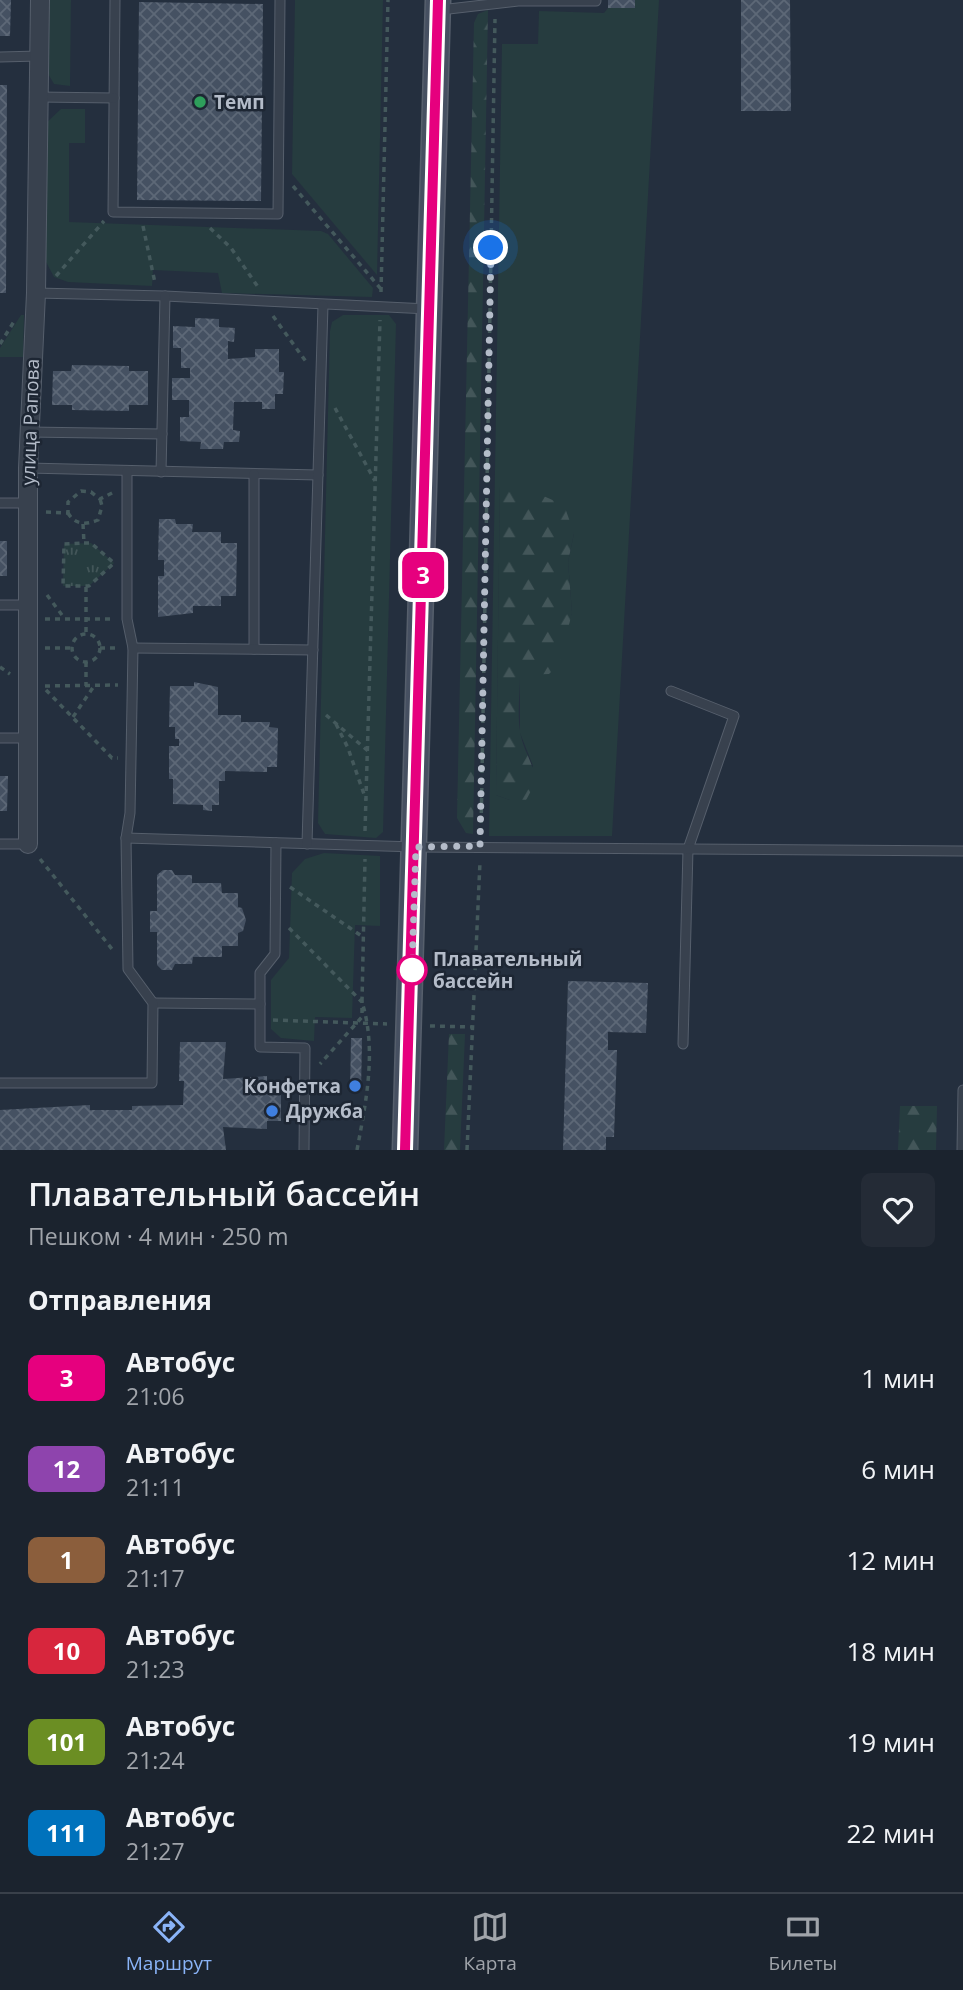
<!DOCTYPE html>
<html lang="ru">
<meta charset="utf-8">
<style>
body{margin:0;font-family:"Open Sans",sans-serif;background:#242b36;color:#f1f3f6;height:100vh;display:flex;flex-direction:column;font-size:26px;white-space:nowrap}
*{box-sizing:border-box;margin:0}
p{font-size:23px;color:#a0a4aa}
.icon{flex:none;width:38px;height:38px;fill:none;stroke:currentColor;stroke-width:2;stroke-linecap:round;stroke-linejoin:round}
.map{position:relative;height:1150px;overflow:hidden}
.panel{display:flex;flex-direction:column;background:#1b232e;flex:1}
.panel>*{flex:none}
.badge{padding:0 14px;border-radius:10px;font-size:24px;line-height:46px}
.you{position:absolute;width:35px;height:35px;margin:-18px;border:5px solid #fff;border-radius:50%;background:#1a73e8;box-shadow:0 0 0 10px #1a73e833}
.map>.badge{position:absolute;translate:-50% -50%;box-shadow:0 0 0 4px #fff}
h2{padding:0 28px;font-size:26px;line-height:63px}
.round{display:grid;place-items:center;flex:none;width:74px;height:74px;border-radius:10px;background:#242b36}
.headline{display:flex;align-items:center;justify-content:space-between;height:119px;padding:0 28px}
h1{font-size:33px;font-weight:600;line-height:52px}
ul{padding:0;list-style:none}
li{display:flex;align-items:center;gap:21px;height:91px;padding:0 28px}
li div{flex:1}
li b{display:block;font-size:26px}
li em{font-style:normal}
li .badge{min-width:77px;font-weight:700;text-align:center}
.dock{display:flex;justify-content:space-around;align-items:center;height:98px;border-top:2px solid #39404a;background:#1b232e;font-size:19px;color:#a0a4aa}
.dock a{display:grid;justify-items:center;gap:4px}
.dock .active{color:#8ab4f8}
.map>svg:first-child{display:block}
.grass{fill:#263c3f;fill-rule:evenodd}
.forest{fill:url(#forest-firs)}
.park{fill:url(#park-tufts)}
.building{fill:url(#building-cross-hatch)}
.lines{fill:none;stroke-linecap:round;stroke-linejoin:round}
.service-casing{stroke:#565f6c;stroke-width:11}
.minor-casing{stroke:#565f6c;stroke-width:20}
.secondary-casing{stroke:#565f6c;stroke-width:27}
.path{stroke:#44595c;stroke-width:3.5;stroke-dasharray:5 5;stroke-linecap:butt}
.service{stroke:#38414e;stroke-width:9}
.minor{stroke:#38414e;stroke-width:18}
.secondary{stroke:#465061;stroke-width:24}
.line-casing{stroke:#fff;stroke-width:16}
.line{stroke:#e6007e;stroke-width:10}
.walk{stroke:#b4bcc9;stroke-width:7;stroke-dasharray:0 12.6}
.leisure-dot{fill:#2e9e5b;stroke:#1d2633;stroke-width:2.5}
.stop-dot{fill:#fff;stroke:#e6007e;stroke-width:3.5}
.shop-dot{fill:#3f7fe0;stroke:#1d2633;stroke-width:2.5}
.labels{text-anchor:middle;stroke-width:5;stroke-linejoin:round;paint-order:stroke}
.poi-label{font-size:19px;font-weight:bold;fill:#b4bcc9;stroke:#1d2633;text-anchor:start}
.street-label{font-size:19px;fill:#b4bcc9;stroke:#1d2633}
.stop-label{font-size:19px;font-weight:bold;fill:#b4bcc9;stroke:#1d2633;text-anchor:start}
</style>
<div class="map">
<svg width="963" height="1150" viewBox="0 0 963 1150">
<defs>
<pattern id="forest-firs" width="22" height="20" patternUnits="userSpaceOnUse" patternTransform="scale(1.75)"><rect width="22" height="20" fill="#263c3f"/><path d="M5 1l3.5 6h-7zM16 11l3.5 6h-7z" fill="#435659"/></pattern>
<pattern id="park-tufts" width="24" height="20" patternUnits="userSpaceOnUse" patternTransform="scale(1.75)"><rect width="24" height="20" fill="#263c3f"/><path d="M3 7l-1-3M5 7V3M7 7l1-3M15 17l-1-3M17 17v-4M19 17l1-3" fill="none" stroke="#435659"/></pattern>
<pattern id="building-cross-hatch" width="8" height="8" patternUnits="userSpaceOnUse" patternTransform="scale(1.75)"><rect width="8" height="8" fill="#455162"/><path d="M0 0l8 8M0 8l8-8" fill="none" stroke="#5d6877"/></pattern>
</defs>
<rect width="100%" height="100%" fill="#242f3e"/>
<g class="grass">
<polygon points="48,0 71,0 70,86 54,84 47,72"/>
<polygon points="295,0 383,0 377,275 292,174"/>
<path d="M635 0H659L612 836H489L502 44H538L539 11 604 13 608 8H635ZM500 485 574 533 568 562 572 613 549 674H520V733L533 766 510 800 496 795Z"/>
<polygon points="61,109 85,109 85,143 69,143 69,222 321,231 328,234 373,288 372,297 222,293 218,273 153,270 152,286 68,282 54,277 45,260 46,123"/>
<polygon points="21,315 24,315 23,357 0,357 0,348"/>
<polygon points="343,315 389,315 396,324 383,832 376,838 325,834 318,823 330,331 332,322"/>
<polygon points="324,853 380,856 380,926 355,925 352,1018 315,1017 314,1041 281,1038 271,1029 271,980 289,958 292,873 305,859"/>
</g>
<g class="forest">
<polygon points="488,10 473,834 466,833 457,818 474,23 478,14"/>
<path d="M500 484H516L564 505 574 533 568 562 572 613 559 664 549 674 520 675C520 693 517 713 520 731 524 760 545 770 526 800H510L496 795Z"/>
<polygon points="449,1034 465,1034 460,1150 444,1150"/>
<polygon points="900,1106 937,1106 936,1150 898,1150"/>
</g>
<polygon class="park" points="91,543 114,563 89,586 63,586 64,544"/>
<g class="building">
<polygon points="0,0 11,0 10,36 0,36"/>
<rect x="608" y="0" width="27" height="8"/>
<polygon points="741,0 790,0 791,111 741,111"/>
<polygon points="139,2 263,4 261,201 137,200"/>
<polygon points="0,85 7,85 6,293 0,293"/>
<polygon points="195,318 219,319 219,327 235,328 234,342 228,341 228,359 255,357 255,349 279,349 279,372 284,372 283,394 275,394 275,409 262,409 262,402 234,402 233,430 240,431 239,442 224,442 223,449 200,449 201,442 180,441 180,417 189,417 189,400 172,400 172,378 190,378 190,368 181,368 181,348 173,348 173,326 195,327"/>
<polygon points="72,365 129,366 129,371 148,371 148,405 129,405 129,411 72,410 72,405 52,405 53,371 71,371"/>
<polygon points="159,519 175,519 176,524 193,524 192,532 221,532 221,543 237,543 236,596 221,596 221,606 193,606 193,613 158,617 158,576 164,576 164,560 158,560"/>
<rect x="0" y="541" width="7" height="35"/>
<polygon points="194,682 218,687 218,715 241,715 241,722 270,722 269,727 278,728 277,767 267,767 267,772 225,771 225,781 219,781 219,805 212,805 212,811 203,810 203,805 173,804 173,779 169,779 169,746 179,746 179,739 175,739 175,727 169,727 170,686 194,686"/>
<polygon points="0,776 8,776 7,811 0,811"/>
<polygon points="163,870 172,870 175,875 192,875 192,883 221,883 222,893 238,893 238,907 242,908 246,920 243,931 238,933 238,946 222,946 222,957 193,957 192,964 175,964 172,970 162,970 157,965 157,932 150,932 150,911 157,911 157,875"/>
<polygon points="568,981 648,983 646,1033 608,1032 608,1050 617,1050 614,1137 606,1137 606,1150 563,1150"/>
<polygon points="351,1038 362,1038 361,1092 350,1092"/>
<polygon points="180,1042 226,1042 223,1079 267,1076 267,1083 281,1083 281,1121 267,1121 267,1129 223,1127 226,1150 0,1150 0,1110 90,1105 90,1110 132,1110 132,1106 183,1105 184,1081 179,1081"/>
</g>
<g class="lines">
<defs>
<g id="service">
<polyline points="115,0 113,212 278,214 280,0"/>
<polyline points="440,10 518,1 596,1"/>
<polyline points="0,57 39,56"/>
<polyline points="39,97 114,98"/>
<polyline points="36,293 165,296 428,309"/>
<polyline points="29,432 162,434"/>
<polyline points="28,468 318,475"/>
<polyline points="161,472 165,296"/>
<polyline points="254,474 254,649"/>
<polyline points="0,503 28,503"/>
<polyline points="0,605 27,605"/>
<polyline points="133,648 313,650"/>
<polyline points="671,691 734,716 688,849 683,1044"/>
<polyline points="0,738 27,738"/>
<polyline points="126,838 416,847 963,851"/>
<polyline points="276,843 275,954 260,973 260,1047 305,1048 304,1150"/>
<polyline points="0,844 28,844"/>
<polyline points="307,844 323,305"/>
<polyline points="153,1003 260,1004"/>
<polyline points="0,1083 152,1083 153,1003 128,969 126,838 130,813 133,648 127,619 127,471"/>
<polyline points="962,1150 963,1090"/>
</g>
<polyline id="minor" points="28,844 28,468 36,293 40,0"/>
<polyline id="secondary" points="405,1150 438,0"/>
</defs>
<use href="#service" class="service-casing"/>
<use href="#minor" class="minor-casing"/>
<use href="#secondary" class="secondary-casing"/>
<g class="path">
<polyline points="293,186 381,289"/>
<polyline points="143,226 155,283"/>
<polyline points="210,228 231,248 258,287"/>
<polyline points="56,276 104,221"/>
<polyline points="381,292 388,0"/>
<polyline points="273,316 307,363"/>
<polyline points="0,344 15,320"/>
<polyline points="335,408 375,481"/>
<polyline points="46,512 68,513 68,502 81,491 91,492 100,499 114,492"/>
<path d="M68 513C75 525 86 525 98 520L102 506 100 499"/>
<polyline points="83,524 84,543"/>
<polygon points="84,543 91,543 114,563 89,586 63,586 64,544"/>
<polyline points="86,587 86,634"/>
<polyline points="47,595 65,619"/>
<polyline points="45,619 114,619"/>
<circle cx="86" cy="648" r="14"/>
<polyline points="45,648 72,648"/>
<polyline points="100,648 119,648"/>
<polyline points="86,662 86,686"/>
<polyline points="0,667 10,674"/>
<polyline points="45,686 118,685"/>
<polyline points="46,690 112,758 118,758"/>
<polyline points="326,715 368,751"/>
<polyline points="73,717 94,686"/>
<polyline points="336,724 348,748 366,800"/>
<polyline points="365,831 380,320"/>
<polyline points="481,833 495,19"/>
<polyline points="40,859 112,949"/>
<polyline points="290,887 363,937"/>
<polyline points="289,928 362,1002 362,1017 320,1064"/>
<polyline points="273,1020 387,1024"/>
<polyline points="430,1026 471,1027"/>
<path d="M357 1150C366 1102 377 1050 362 1002L365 859"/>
<polyline points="467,1150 480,862"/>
</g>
<use href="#service" class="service"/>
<use href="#minor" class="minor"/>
<use href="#secondary" class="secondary"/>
</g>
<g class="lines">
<defs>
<polyline id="line" points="405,1150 438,0"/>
</defs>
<use href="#line" class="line-casing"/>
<use href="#line" class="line"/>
<polyline class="walk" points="412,970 416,847 480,846 491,248"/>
</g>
<circle class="leisure-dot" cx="200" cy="102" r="7"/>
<circle class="stop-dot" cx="412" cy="970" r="14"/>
<g class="shop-dot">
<circle cx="355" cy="1086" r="7"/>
<circle cx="272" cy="1111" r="7"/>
</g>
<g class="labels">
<g class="poi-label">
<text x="214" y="109">Темп</text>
<text x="341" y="1093" text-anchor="end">Конфетка</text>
<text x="286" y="1118">Дружба</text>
</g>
<g class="street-label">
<text transform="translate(30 422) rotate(-88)" y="7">улица Рапова</text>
</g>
<g class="stop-label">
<text x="433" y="966">Плавательный<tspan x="433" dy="22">бассейн</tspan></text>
</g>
</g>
</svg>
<div class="you" style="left:491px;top:248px"></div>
<b class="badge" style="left:423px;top:575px;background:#e6007e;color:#fff">3</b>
</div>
<section class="panel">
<div class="headline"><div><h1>Плавательный бассейн</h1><p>Пешком · 4 мин · 250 m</p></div><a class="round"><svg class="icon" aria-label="heart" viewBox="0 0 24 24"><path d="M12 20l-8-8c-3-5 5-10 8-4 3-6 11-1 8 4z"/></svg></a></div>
<h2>Отправления</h2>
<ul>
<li><span class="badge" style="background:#e6007e;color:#fff">3</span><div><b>Автобус</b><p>21:06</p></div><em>1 мин</em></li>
<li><span class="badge" style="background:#8e44ad;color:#fff">12</span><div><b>Автобус</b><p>21:11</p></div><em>6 мин</em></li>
<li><span class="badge" style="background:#8b5e3c;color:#fff">1</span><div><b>Автобус</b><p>21:17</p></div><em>12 мин</em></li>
<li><span class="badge" style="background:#d7263d;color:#fff">10</span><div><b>Автобус</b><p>21:23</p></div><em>18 мин</em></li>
<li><span class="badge" style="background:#6b8e23;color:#fff">101</span><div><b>Автобус</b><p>21:24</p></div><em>19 мин</em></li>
<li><span class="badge" style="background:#0072bc;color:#fff">111</span><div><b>Автобус</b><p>21:27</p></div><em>22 мин</em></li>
</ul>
</section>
<nav class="dock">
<a class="active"><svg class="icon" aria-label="directions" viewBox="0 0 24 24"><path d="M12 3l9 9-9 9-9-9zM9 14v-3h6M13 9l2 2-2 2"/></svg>Маршрут</a>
<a><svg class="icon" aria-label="map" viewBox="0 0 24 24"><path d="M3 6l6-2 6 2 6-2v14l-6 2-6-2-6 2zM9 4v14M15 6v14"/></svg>Карта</a>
<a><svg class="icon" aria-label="tickets" viewBox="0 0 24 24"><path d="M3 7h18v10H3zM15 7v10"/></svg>Билеты</a>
</nav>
